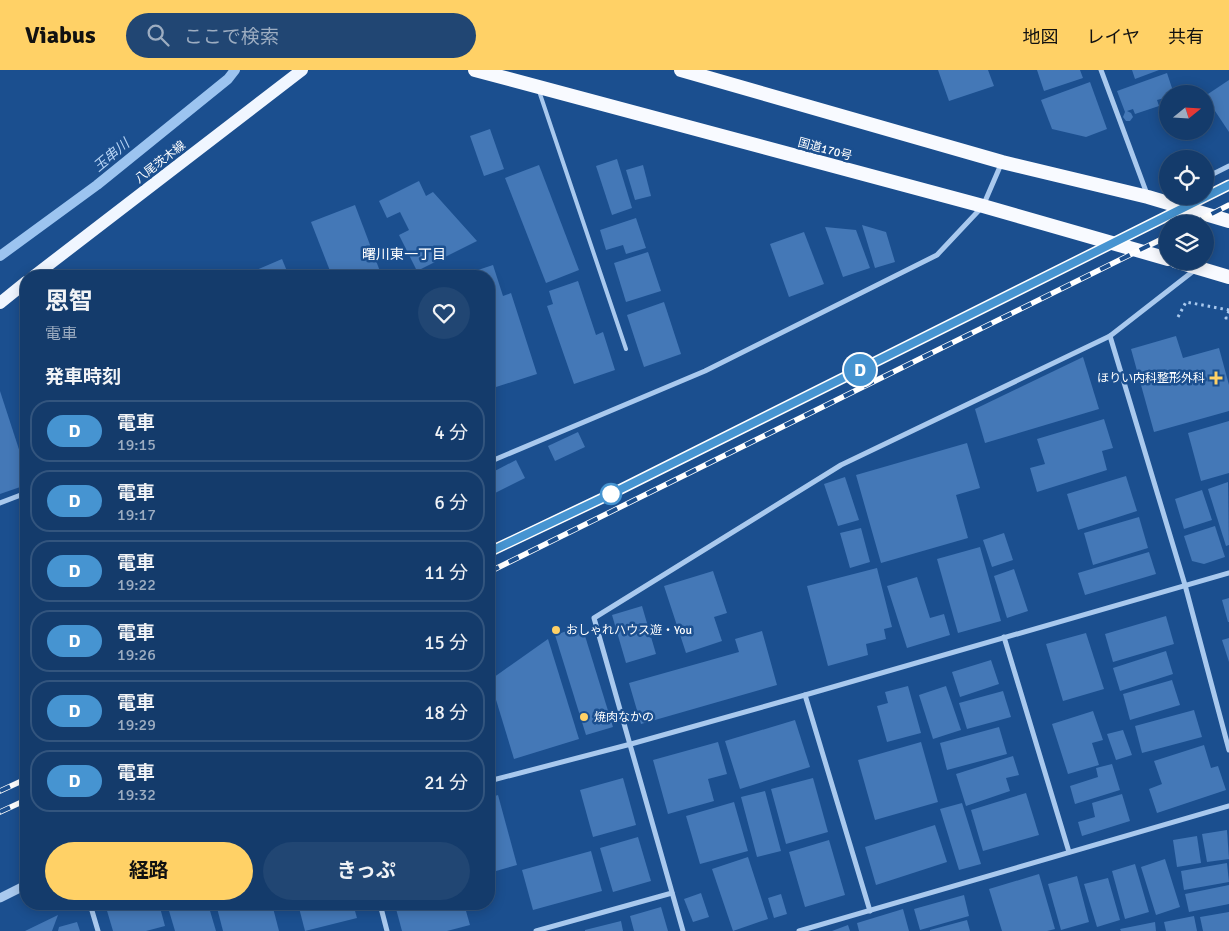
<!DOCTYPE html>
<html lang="ja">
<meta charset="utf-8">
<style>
body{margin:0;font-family:Signika,"Noto Sans JP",sans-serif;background:#214673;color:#f1f3f6;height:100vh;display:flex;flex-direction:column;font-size:19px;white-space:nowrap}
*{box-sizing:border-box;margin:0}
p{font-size:16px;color:#9dadc1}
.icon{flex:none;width:28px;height:28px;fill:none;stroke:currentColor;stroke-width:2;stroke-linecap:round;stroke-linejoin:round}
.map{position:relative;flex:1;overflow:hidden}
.sheet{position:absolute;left:20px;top:200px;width:475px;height:640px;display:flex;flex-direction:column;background:#143b6b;border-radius:20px;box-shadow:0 2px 12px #0003,0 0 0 1px #33557e}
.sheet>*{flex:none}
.badge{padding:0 10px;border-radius:16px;font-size:18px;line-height:32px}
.needle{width:32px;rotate:72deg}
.tools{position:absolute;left:1159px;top:15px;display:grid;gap:10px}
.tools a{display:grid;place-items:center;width:55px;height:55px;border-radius:50%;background:#143b6b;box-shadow:0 2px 12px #0003,0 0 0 1px #33557e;font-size:25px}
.map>.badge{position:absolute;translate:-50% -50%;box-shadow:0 0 0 2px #fff}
h2{padding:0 25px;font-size:19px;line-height:45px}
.round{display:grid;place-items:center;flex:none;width:52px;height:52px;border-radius:26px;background:#214673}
.head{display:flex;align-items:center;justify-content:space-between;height:85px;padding:0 25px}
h1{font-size:24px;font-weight:700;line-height:38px}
.primary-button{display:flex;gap:10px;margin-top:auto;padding:10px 25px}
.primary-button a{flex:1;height:58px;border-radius:30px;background:#ffd166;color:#111;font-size:20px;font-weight:700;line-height:58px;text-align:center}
.primary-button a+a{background:#214673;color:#f1f3f6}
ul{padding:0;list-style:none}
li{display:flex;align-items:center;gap:15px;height:62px;margin:0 10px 8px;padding:0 15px;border:2px solid #33557e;border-radius:20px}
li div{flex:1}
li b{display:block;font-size:19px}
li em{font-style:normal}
li .badge{min-width:55px;font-weight:700;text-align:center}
header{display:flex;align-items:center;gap:30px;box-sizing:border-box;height:70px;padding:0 25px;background:#ffd166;color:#111}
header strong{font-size:24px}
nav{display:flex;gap:28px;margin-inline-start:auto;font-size:18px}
.search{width:350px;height:45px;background:#214673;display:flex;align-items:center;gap:12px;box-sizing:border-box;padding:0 18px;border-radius:28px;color:#9dadc1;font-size:19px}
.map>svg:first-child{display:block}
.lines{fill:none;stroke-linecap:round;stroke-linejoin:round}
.stream{stroke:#9cc4f0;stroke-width:10}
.building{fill:#4478b7}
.path{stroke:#a9c9ee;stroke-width:3;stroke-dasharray:2.5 4;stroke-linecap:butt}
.service{stroke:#a9c9ee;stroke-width:4}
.minor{stroke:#a9c9ee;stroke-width:5}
.tertiary{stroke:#a9c9ee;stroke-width:9}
.primary{stroke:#f0f6ff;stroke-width:12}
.trunk{stroke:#f8faff;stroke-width:14}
.rail-casing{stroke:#fff;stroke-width:5.5}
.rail{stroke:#1b4f8f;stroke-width:4;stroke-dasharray:11;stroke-linecap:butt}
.line-casing{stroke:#fff;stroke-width:11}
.line{stroke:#4694d1;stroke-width:8}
.poi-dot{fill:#ffd166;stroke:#1b4f8f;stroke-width:2}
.stop-dot{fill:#fff;stroke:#4694d1;stroke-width:2.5}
.labels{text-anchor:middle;stroke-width:5;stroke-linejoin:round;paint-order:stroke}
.street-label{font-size:12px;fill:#fff;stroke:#1b4f8f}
.poi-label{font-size:12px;fill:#fff;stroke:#1b4f8f;text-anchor:start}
.water-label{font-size:14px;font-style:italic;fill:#b5d3f5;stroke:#1b4f8f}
.neighbourhood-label{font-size:14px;fill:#fff;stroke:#1b4f8f}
</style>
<header>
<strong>Viabus</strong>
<div class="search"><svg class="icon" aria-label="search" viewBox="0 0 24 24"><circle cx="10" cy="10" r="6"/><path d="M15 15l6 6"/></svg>ここで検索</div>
<nav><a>地図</a><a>レイヤ</a><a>共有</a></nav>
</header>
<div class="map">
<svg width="1229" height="861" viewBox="0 0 1229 861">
<rect width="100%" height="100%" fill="#1b4f8f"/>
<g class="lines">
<polyline class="stream" points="0,186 97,115 228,9 235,0"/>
</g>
<g class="building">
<polygon points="938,0 988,0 994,16 949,31"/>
<polygon points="1037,0 1080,0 1083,8 1044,21"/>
<polygon points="1132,0 1159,0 1135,9"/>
<polygon points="1167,3 1174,24 1168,24 1168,27 1157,30 1159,36 1135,44 1133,39 1127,41 1131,43 1133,47 1130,51 1126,51 1123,47 1125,42 1117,21"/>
<polygon points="1229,10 1229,62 1205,26"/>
<polygon points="1090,12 1107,59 1086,67 1052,59 1041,30"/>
<polygon points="490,59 504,99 484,106 470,66"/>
<polygon points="617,89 632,138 612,145 596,96"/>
<polygon points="539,95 579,200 546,213 505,108"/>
<polygon points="643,95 651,126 635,130 626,100"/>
<polygon points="419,111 426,126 433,122 477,171 417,201 399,165 409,160 400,142 387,148 379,131"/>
<polygon points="355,135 381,204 375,206 332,206 311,152"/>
<polygon points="636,148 646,178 626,184 623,175 606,180 600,160"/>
<polygon points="862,155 886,162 895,192 875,198"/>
<polygon points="825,157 856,160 870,198 843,207"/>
<polygon points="804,162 824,214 789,227 770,174"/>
<polygon points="648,182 661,221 626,232 614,193"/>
<polygon points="282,189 289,206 242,206"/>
<polygon points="493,195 503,226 511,223 537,304 496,317 489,297 489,206 460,206"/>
<polygon points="578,211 596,265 603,262 615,300 574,314 547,236 553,234 549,221"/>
<polygon points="664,232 681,284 644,297 627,245"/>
<polygon points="1176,266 1183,288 1219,278 1229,315 1229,341 1154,362 1131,279"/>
<polygon points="1083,287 1099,339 985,373 975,339"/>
<polygon points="0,321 26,401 26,415 0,424"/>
<polygon points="1104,349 1113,378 1102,381 1107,400 1037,422 1030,398 1045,394 1037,369"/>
<polygon points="1229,351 1229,403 1201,411 1188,363"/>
<polygon points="578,362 585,377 555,391 548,376"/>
<polygon points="967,373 980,418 956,425 968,468 881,493 856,405"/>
<polygon points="516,390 525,408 491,425 489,420 489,404"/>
<polygon points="1126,406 1137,441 1078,460 1067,424"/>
<polygon points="845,407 859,450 838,456 824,414"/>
<polygon points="1228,412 1229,475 1226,476 1208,419"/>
<polygon points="1202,420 1212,450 1184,459 1175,429"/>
<polygon points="1139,447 1148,478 1093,495 1084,463"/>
<polygon points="1215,456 1225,487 1204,494 1192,491 1184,466"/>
<polygon points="861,458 870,492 850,498 840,463"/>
<polygon points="1004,463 1013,490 992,497 983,470"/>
<polygon points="980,477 1001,551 958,563 937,489"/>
<polygon points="1149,482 1156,504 1085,525 1078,503"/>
<polygon points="877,498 892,557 884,559 886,569 866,574 868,585 828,596 807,516"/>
<polygon points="1014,499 1028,541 1007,548 994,506"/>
<polygon points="713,501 727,543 714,547 722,571 686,583 664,516"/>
<polygon points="917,507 930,548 944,544 950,565 907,578 887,516"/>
<polygon points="1229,528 1229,552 1228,552 1222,530"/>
<polygon points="642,536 656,584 626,593 612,545"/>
<polygon points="1166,546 1174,574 1113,592 1105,564"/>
<polygon points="582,556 613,657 586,665 555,565"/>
<polygon points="762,561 777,615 641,654 629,613 739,582 735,569"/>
<polygon points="1086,563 1104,619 1063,631 1046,574"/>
<polygon points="1229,568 1229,592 1222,570"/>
<polygon points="548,569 579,669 514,689 490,610"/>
<polygon points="1166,581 1173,604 1120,621 1113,598"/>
<polygon points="991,590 999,614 960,627 952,602"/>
<polygon points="1172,610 1180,635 1130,650 1123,624"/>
<polygon points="908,616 921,663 887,672 877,636 888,633 885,622"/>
<polygon points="946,616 961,660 933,669 919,625"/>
<polygon points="1003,621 1011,647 967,659 959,633"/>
<polygon points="1194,640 1202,667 1142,683 1135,656"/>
<polygon points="1093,641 1103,670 1092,673 1099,695 1068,704 1052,654"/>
<polygon points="795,650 810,697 740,719 725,671"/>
<polygon points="999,657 1007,684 947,700 940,673"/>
<polygon points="1123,660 1132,685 1116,690 1107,664"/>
<polygon points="718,672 727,704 708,709 714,731 668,744 653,690"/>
<polygon points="921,672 938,732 875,750 858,690"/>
<polygon points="1204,675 1211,698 1218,696 1226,720 1157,743 1149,719 1162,714 1154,691"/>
<polygon points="489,678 494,691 489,692"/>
<polygon points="1013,686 1019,705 1006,708 1010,721 966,736 956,704"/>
<polygon points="1112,694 1120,720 1075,734 1070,716 1098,707 1096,698"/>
<polygon points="623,708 636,755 593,767 580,720"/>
<polygon points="813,708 828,762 786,774 771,719"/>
<polygon points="765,721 781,781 757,787 741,727"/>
<polygon points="1026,723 1039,765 983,781 971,740"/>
<polygon points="1122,724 1130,751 1082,766 1078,752 1095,747 1092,733"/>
<polygon points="498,725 517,795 489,803 489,728"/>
<polygon points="734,732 748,781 700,794 686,746"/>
<polygon points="962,733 981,794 959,800 940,739"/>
<polygon points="935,755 947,792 876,815 865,777"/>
<polygon points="1227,760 1229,789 1207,792 1202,764"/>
<polygon points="1197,766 1201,793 1177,797 1173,770"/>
<polygon points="638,767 651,811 613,822 600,778"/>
<polygon points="829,770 845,825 805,837 789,782"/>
<polygon points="591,781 602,821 533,840 522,800"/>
<polygon points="748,787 768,849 733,861 712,799"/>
<polygon points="1165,789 1180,837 1156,845 1141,797"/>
<polygon points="1227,793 1229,812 1184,820 1181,801"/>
<polygon points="1135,794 1149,842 1125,849 1112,801"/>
<polygon points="1039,804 1055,859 1047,861 1002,861 989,819"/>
<polygon points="1077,806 1089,852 1061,860 1048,814"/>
<polygon points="1108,808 1120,850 1097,857 1084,814"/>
<polygon points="1229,815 1229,834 1189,842 1185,824"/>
<polygon points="701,823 709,847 693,852 684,829"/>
<polygon points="781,824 787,844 774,848 768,828"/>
<polygon points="964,825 969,846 920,860 914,839"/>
<polygon points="105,834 159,834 165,856 146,861 113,861"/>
<polygon points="167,834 208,834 216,861 175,861"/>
<polygon points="216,834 272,834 279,861 223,861"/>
<polygon points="298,834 353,834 357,848 305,861"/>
<polygon points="400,834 464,834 470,855 447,861 402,861 395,835"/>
<polygon points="661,837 668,861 634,861 630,846"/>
<polygon points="903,839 909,861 859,861 857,853"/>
<polygon points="1229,842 1229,861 1203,861 1200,847"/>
<polygon points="58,845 52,861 25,861"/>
<polygon points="1194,846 1197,861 1166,861 1164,852"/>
<polygon points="967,850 970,861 930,861 930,860"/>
<polygon points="621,851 623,861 585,861 585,860"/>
<polygon points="77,852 80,861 58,861 59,857"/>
<polygon points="1155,852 1156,861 1121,861 1120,859"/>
<polygon points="848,855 850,861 832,861"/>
</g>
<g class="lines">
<g class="path">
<polyline points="1229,241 1226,248 1229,248"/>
<polyline points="1178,247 1186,232 1229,240"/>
</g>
<polyline class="service" points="539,21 626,279"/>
<g class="minor">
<polyline points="1101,0 1147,124"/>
<polyline points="1205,108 1229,96"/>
<polyline points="1110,266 1185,515 1229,680"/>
<polyline points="489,392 705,301 937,185 983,136 1002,92"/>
<polyline points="0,433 26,423"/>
<polyline points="1004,567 1069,782"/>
<polyline points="805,625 870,841"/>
<polyline points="489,711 631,674 805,625 1229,503"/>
<polyline points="90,834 98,861"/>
<polyline points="380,834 387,861"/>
<polyline points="536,861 672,823"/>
<polyline points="683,861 594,548 841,395 1110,266 1196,199"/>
<polyline points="799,861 1229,736"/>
</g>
<polyline class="tertiary" points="0,828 26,815"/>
<g class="primary">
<polyline points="34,206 302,0"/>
<polyline points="0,233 26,212"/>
</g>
<g class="trunk">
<polyline points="475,0 983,136 1168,189"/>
<polyline points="681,0 1002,92 1148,127 1229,151"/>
<polyline points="1175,191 1229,207"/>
</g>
<defs>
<g id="rail">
<polyline points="1192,154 1229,135"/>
<polyline points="489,482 611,424 1229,115"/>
<polyline points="489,502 1168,166"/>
<polyline points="0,721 26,709"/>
<polyline points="0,742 26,730"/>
</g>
</defs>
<use href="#rail" class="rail-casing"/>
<use href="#rail" class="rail"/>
</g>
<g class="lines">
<defs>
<polyline id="line" points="489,482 611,424 1229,115"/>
</defs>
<use href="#line" class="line-casing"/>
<use href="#line" class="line"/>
</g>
<g class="poi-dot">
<path d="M1213.5 300.5h5v5h5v5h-5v5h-5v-5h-5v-5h5z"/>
<circle cx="556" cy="560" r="5"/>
<circle cx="584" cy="647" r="5"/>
</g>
<circle class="stop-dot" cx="611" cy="424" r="10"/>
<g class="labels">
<g class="street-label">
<text transform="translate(825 79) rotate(15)" y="4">国道170号</text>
<text transform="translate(160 92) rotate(-38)" y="4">八尾茨木線</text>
</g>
<g class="poi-label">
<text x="1205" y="312" text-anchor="end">ほりい内科整形外科</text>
<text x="566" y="564">おしゃれハウス遊・You</text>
<text x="594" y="651">焼肉なかの</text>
</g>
<g class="water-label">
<text transform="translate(111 85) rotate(-40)" y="5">玉串川</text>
</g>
<g class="neighbourhood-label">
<text x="404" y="189">曙川東一丁目</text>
</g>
</g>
</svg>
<div class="tools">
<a><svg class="needle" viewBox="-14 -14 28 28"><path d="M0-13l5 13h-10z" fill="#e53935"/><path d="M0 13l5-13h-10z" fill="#9dadc1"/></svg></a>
<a><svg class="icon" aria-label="locate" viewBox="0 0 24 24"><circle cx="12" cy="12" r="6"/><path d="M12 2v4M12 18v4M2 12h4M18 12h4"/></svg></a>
<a><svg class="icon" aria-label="layers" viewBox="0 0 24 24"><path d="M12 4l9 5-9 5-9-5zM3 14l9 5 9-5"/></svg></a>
</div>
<b class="badge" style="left:860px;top:300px;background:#4694d1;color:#fff">D</b>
<section class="sheet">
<div class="head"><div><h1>恩智</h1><p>電車</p></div><a class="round"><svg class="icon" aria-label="heart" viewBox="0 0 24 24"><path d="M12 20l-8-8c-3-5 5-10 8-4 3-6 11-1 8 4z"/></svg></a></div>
<h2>発車時刻</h2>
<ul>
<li><span class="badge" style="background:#4694d1;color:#fff">D</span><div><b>電車</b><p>19:15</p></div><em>4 分</em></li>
<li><span class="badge" style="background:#4694d1;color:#fff">D</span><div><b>電車</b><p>19:17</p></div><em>6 分</em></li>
<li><span class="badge" style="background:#4694d1;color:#fff">D</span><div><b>電車</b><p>19:22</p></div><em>11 分</em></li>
<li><span class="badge" style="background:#4694d1;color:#fff">D</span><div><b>電車</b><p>19:26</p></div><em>15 分</em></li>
<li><span class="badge" style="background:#4694d1;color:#fff">D</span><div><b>電車</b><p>19:29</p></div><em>18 分</em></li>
<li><span class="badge" style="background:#4694d1;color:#fff">D</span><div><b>電車</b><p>19:32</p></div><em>21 分</em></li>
</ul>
<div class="primary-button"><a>経路</a><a>きっぷ</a></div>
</section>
</div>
